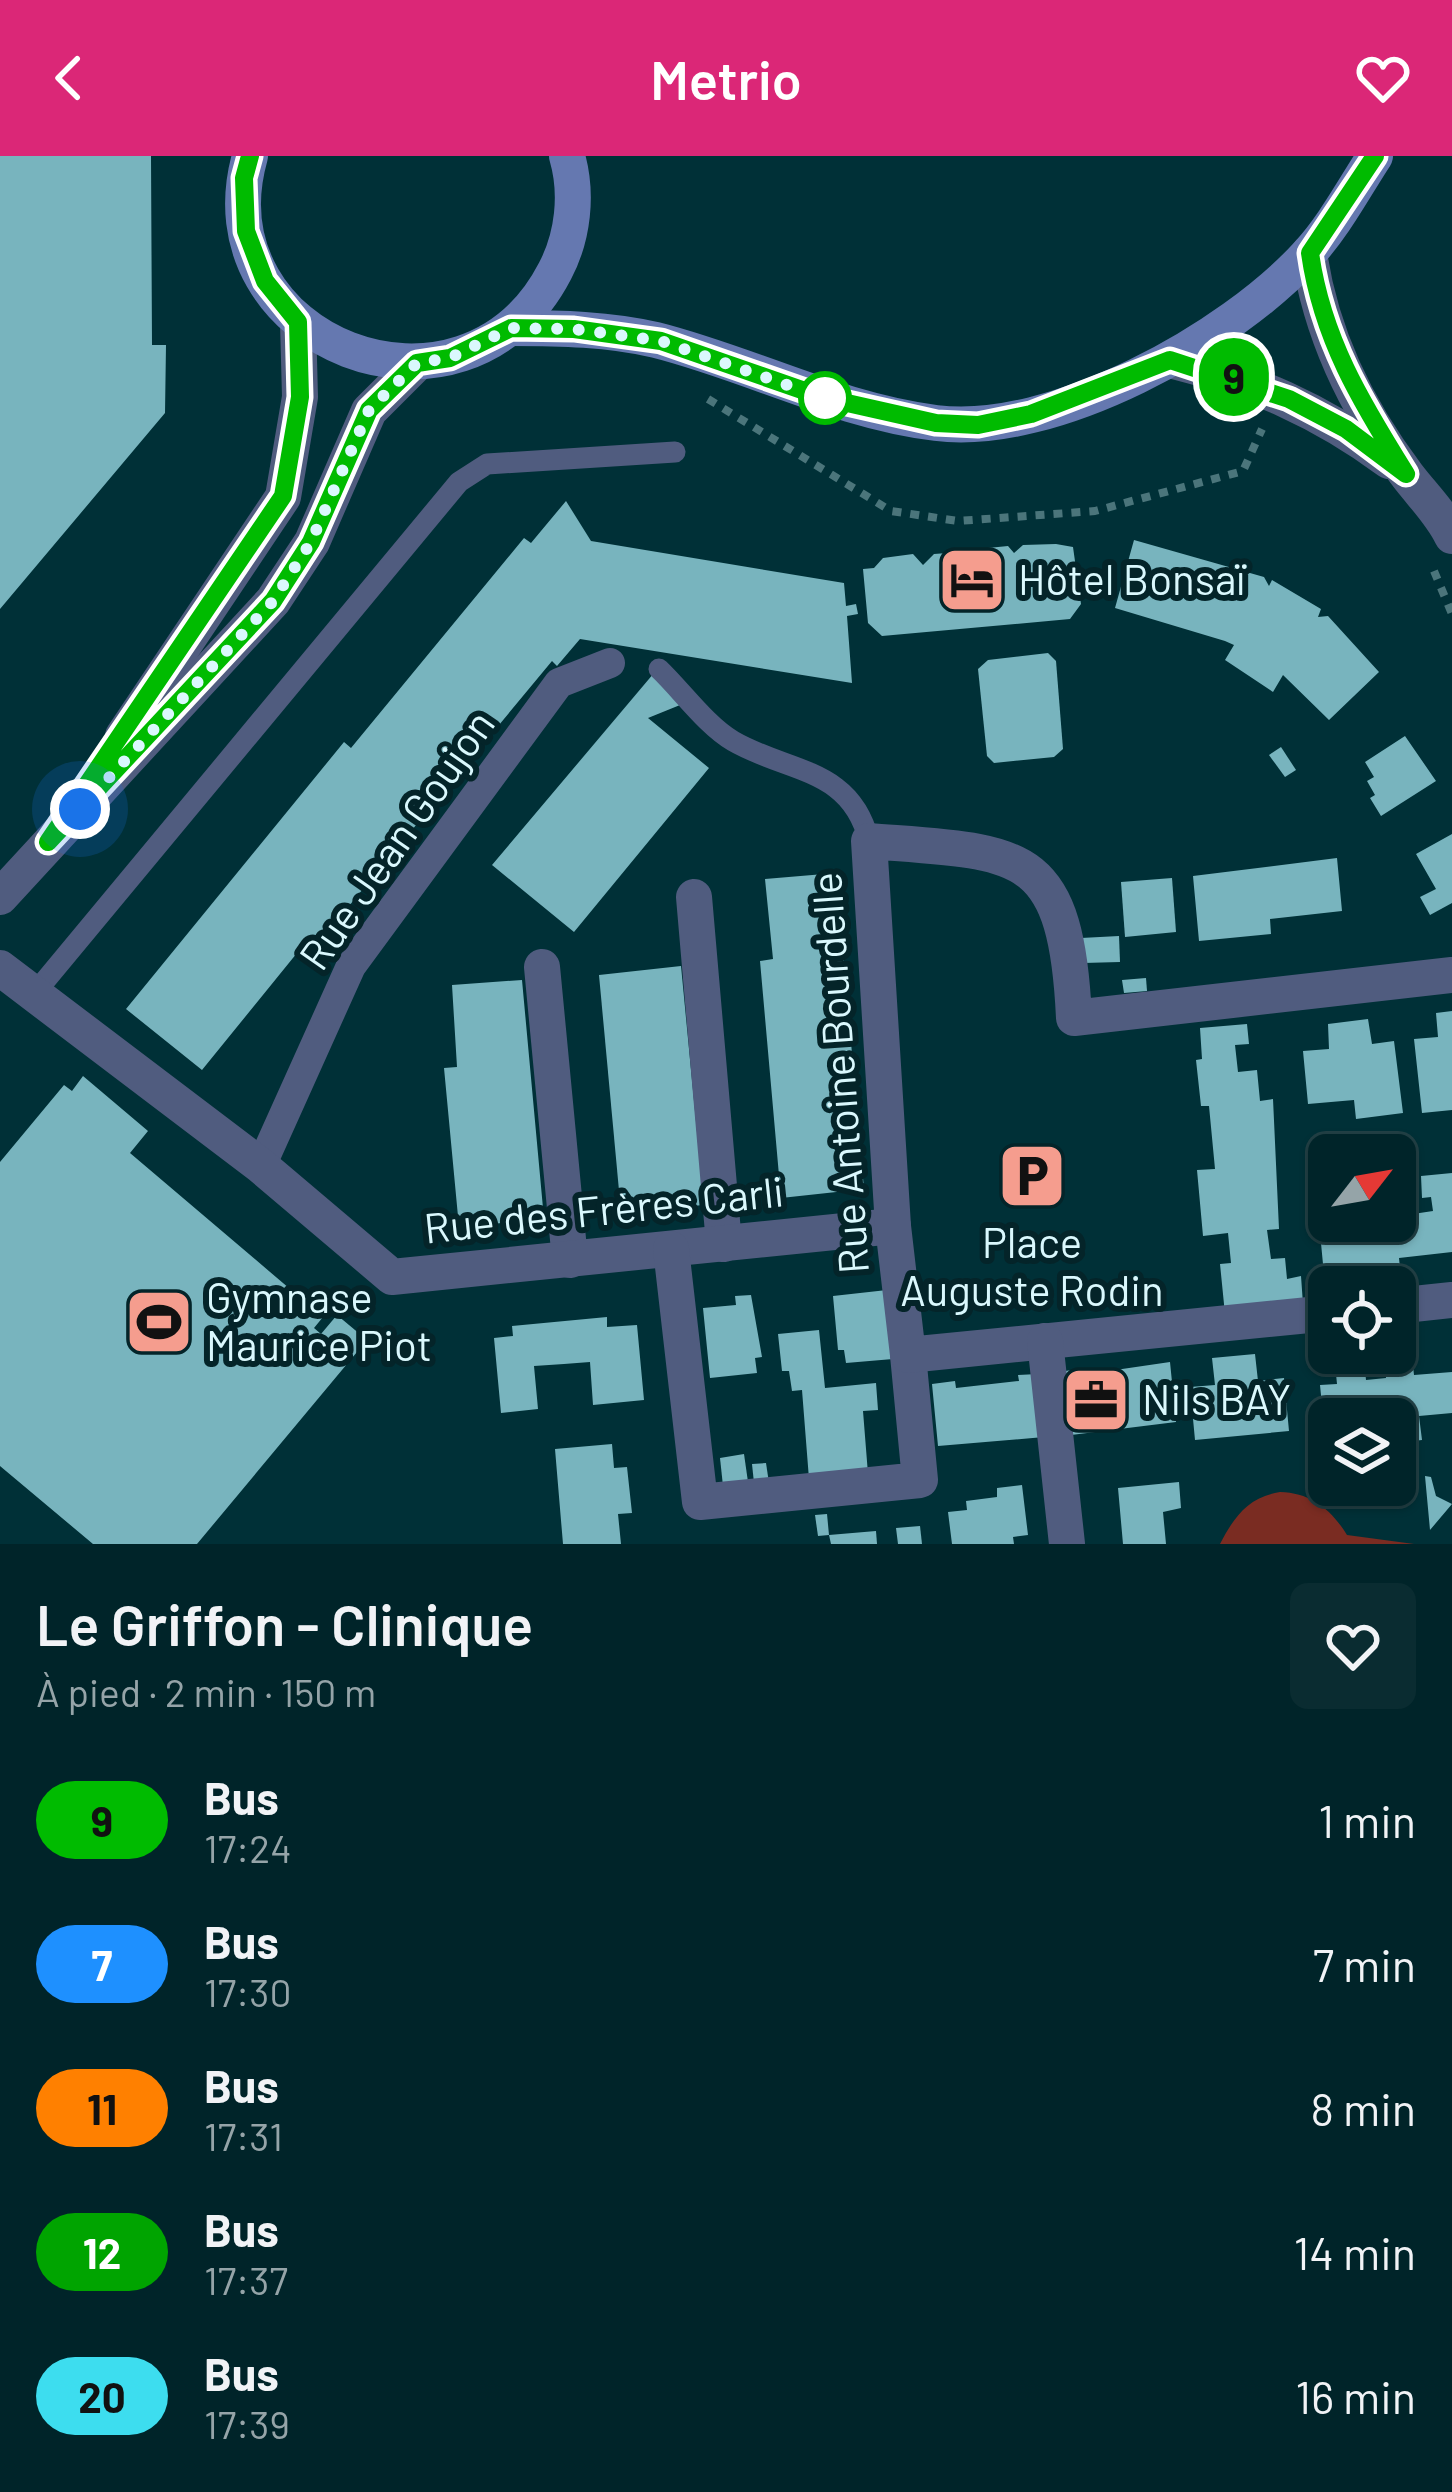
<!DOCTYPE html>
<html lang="fr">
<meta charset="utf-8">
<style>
body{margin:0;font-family:Barlow,sans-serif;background:#0a2c31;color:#f1f3f6;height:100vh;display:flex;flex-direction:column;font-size:45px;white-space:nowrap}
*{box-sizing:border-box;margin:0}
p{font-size:39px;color:#95a4a8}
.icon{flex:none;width:66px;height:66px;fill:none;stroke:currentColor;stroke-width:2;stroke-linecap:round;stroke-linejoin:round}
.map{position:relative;height:1388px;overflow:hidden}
.details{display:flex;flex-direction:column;background:#002429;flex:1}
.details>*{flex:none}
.badge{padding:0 24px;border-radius:39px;font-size:42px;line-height:78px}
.needle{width:78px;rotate:59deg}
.buttons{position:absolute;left:1308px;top:978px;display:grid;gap:24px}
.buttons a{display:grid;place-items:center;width:108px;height:108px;border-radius:18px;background:#002429;box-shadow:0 3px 9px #0004,0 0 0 3px #224146;font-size:60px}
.you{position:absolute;width:60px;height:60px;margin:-30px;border:9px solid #fff;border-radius:50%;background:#1a73e8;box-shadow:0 0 0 18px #1a73e833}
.map>.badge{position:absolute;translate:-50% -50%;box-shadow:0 0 0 6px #fff}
.round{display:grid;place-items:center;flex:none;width:126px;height:126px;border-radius:18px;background:#0a2c31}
.overview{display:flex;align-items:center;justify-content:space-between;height:204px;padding:0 36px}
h1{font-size:57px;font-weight:600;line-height:90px}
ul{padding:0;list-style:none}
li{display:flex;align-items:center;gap:36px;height:144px;padding:0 36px}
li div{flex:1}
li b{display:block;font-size:45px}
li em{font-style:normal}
li .badge{min-width:132px;font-weight:700;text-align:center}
header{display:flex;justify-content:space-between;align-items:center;height:156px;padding:0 36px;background:#db2777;color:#fff;font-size:54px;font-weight:600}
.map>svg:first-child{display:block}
.green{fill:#7a2c22}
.building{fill:#78b4be}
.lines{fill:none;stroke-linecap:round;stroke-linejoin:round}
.path{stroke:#4b757b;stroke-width:8;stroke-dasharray:9 9;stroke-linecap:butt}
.service{stroke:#505c7f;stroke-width:21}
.pedestrian{stroke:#505c7f;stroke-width:30}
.minor{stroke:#505c7f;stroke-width:36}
.tertiary{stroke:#505c7f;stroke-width:36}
.secondary{stroke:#6578b0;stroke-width:36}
.line-casing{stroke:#fff;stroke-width:27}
.line{stroke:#0b0;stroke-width:18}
.walk{stroke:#daf8fd;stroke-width:12;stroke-dasharray:0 21.6}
.stop-dot{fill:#fff;stroke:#0b0;stroke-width:6}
.labels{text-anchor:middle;stroke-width:12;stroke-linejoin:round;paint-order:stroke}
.poi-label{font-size:42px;fill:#daf8fd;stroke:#042429;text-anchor:start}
.street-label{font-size:42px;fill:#daf8fd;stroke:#042429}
</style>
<header><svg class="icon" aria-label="back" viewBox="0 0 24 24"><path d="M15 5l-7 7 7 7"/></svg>Metrio<svg class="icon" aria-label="heart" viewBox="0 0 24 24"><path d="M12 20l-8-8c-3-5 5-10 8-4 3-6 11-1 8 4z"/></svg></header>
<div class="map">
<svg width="1452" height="1388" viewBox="0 0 1452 1388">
<rect width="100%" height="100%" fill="#003037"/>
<path class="green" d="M1280 1336C1311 1337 1331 1353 1347 1379L1414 1388H1220C1234 1361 1248 1341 1280 1336Z"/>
<g class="building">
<polygon points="0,0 151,0 152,189 166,189 165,257 0,453"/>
<polygon points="566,345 591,385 844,427 846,450 856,448 858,458 847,460 852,527 580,483 557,510 552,505 305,803 297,797 202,914 126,853 344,586 351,592 524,382 531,387"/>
<polygon points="1134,384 1264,421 1269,430 1272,424 1321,453 1318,461 1328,460 1379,516 1329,564 1283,519 1273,536 1225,504 1234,489 1225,485 1115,452"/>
<polygon points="1056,388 1073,391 1081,448 1070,463 882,480 868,467 863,413 874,412 883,402 913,398 923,409 934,398 961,396 971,402 978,393 1008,390 1014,397 1023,389"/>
<polygon points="1048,497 1056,505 1063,593 1054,601 994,607 987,600 978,513 988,504"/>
<polygon points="654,517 685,547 648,562 709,612 574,776 492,709"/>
<polygon points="1405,580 1436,625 1381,660 1370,642 1375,639 1367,625 1374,621 1365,606"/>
<polygon points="1281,591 1296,614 1285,621 1269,599"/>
<polygon points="1452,678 1452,747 1430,759 1420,741 1436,733 1416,698"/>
<polygon points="1337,702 1342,755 1270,763 1271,778 1199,785 1193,720"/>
<polygon points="836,717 864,1033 781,1042 760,805 773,803 765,723"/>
<polygon points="1172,722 1176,776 1125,781 1121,726"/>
<polygon points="1119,780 1120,806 1083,807 1081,782"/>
<polygon points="681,810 704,1049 621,1056 599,819"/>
<polygon points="1146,822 1147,835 1124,837 1122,824"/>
<polygon points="522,824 544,1063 459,1071 444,912 457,911 452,829"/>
<polygon points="1452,855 1452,954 1422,957 1414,883 1438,881 1436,857"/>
<polygon points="1368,863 1372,888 1394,885 1403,957 1356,963 1354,944 1308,948 1303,895 1329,893 1328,868"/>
<polygon points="1247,868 1249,888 1235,889 1238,916 1257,914 1260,945 1273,943 1279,1073 1267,1074 1271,1103 1285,1102 1287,1123 1301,1120 1303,1148 1225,1158 1220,1108 1231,1107 1228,1077 1203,1080 1197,1014 1215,1013 1209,950 1201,950 1196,904 1202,903 1200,872"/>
<polygon points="83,920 148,975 130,997 323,1161 314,1172 321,1178 337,1159 367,1184 197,1388 93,1388 0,1310 0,1006 64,929 72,935"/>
<polygon points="1452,1017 1452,1096 1399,1102 1401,1122 1325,1129 1317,1045 1329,1044 1329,1065 1395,1065 1395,1040 1411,1039 1413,1058 1433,1055 1431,1041 1422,1042 1421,1020"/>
<polygon points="887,1134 893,1203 846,1207 844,1194 838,1194 833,1140"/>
<polygon points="751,1139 762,1201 755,1202 757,1217 710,1222 703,1152 736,1149 735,1140"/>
<polygon points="607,1161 607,1171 637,1169 644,1244 593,1249 590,1206 564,1208 534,1210 538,1253 501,1257 494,1182 513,1180 512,1170"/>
<polygon points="819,1174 825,1232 876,1227 878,1254 863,1255 868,1318 809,1323 802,1234 792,1235 789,1215 782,1215 778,1178"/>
<polygon points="1255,1198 1258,1225 1284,1222 1289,1275 1195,1284 1190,1231 1215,1229 1212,1202"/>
<polygon points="1412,1201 1414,1219 1452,1216 1452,1257 1419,1260 1422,1284 1395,1287 1395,1263 1329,1263 1324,1270 1320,1229 1337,1228 1335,1208 1364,1204 1366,1224 1386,1222 1384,1203"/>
<polygon points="1170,1206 1176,1266 1071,1279 1065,1215 1087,1212 1088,1218"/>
<polygon points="1038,1218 1044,1281 938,1290 932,1228 955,1225 956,1232 1019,1225 1018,1219"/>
<polygon points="612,1288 614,1312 627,1311 632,1357 618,1358 621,1388 563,1388 555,1293"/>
<polygon points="744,1298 748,1326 723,1330 720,1302"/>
<polygon points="766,1307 769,1327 754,1327 752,1308"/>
<polygon points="1425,1320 1431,1321 1436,1340 1452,1348 1430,1374"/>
<polygon points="1179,1326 1181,1352 1163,1356 1166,1388 1123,1388 1118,1332"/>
<polygon points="1022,1329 1028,1379 1013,1381 1014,1388 952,1388 948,1356 967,1354 966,1345 997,1341 997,1332"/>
<polygon points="827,1358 829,1379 818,1380 815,1359"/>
<polygon points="920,1370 922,1388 898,1388 896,1372"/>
<polygon points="876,1375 877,1388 831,1388 829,1379"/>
</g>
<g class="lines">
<g class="path">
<polyline points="708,243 891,355 958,365 1095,355 1243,315 1262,273"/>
<polyline points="1434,415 1452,458"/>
</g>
<g class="service">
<path d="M659 513C682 535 706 569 733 585 788 617 851 611 869 685"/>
<polyline points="34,838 459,326 487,308 675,296"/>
</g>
<polyline class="pedestrian" points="261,1010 351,810 559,527 610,507"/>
<g class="minor">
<polyline points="694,741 724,1088"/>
<polyline points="542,811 570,1104"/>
<polyline points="0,812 261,1010 392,1121 893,1070"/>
<polyline points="671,1093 700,1346 920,1324 908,1199"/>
<polyline points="1395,1150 1452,1144"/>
<path d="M1329 1157 908 1199 893 1070 869 685C1020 697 1066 689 1074 862L1452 819"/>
<polyline points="1045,1185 1067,1388"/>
</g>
<g class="tertiary">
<path d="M1309 97C1321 179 1357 253 1407 319 1423 340 1441 357 1452 380"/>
<path d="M1170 204C1251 224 1322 255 1389 305"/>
<polyline points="123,580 283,341 300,241 298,166"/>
<polyline points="0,741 273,445 312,386 369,255 417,207"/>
</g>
<g class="secondary">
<path d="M250 0C197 187 464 291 555 115 573 81 578 38 567 0"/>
<path d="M511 172C560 172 609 173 656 184 751 208 838 255 936 267 1053 282 1231 183 1308 98 1334 70 1354 32 1375 0"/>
</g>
</g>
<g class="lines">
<defs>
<path id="line" d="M250 0 244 22 246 75 265 125 298 166 300 241 283 340 48 686 273 445 311 386 369 254 417 207 450 202 511 172 574 173 661 185 825 242 936 267 978 269 1031 258 1170 204 1289 243 1346 273 1406 318C1361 246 1322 182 1310 97L1375 0"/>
</defs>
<use href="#line" class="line-casing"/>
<use href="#line" class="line"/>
<polyline class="walk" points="80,653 273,445 311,386 369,254 417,207 450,202 511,172 574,173 661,185 825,242"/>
</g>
<defs>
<symbol id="hotel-square" viewBox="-11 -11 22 22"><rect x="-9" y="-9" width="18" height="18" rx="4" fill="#f59d8e" stroke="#042429"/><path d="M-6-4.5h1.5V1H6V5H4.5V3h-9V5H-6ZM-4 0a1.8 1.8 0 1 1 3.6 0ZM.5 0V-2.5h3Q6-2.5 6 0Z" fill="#111"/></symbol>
<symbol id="parking-square" viewBox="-11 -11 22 22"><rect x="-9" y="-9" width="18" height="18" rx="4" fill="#f59d8e" stroke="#042429"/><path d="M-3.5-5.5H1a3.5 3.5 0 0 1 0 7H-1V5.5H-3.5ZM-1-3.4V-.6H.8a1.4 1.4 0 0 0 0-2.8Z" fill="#111"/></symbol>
<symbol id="stadium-square" viewBox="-11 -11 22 22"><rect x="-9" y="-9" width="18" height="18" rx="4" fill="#f59d8e" stroke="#042429"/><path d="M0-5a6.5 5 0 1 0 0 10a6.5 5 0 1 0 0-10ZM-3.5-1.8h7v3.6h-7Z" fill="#111"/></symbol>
<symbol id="office-square" viewBox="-11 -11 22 22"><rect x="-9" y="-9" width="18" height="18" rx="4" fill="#f59d8e" stroke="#042429"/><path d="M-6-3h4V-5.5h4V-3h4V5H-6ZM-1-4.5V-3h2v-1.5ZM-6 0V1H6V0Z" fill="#111"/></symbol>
</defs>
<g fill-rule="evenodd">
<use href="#hotel-square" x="934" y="386" width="76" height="76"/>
<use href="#parking-square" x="994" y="982" width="76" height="76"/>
<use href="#stadium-square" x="121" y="1128" width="76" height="76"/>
<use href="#office-square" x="1058" y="1206" width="76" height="76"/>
</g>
<circle class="stop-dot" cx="825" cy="242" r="24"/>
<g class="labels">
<g class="poi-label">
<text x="1018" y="439">Hôtel Bonsaï</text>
<text x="1032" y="1102" text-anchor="middle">Place<tspan x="1032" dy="48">Auguste Rodin</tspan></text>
<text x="206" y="1157">Gymnase<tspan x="206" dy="48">Maurice Piot</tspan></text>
<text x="1142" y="1259">Nils BAY</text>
</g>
<g class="street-label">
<text transform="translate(397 684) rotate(-55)" y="15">Rue Jean Goujon</text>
<text transform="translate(840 917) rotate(-94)" y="15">Rue Antoine Bourdelle</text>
<text transform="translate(604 1054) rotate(-6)" y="15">Rue des Frères Carli</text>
</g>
</g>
</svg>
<div class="buttons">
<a><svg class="needle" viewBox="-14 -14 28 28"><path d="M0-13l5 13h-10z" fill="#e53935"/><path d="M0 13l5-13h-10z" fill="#95a4a8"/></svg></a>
<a><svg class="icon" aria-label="locate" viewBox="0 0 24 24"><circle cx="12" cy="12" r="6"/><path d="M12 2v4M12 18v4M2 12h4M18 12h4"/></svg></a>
<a><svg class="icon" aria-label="layers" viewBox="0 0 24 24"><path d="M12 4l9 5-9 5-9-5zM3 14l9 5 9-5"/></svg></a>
</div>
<div class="you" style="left:80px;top:653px"></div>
<b class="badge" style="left:1234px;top:221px;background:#0b0;color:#111">9</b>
</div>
<section class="details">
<div class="overview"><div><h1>Le Griffon - Clinique</h1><p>À pied · 2 min · 150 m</p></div><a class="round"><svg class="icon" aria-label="heart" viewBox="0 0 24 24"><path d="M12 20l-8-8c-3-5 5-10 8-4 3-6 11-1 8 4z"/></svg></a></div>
<ul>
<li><span class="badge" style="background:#0b0;color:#111">9</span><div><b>Bus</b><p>17:24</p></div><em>1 min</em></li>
<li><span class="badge" style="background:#1e90ff;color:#fff">7</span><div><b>Bus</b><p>17:30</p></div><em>7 min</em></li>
<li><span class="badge" style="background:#ff8000;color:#111">11</span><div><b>Bus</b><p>17:31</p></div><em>8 min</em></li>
<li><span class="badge" style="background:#00a400;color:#fff">12</span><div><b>Bus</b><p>17:37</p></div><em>14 min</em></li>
<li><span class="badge" style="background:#3dddef;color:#111">20</span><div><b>Bus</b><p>17:39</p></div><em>16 min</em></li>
</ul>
</section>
